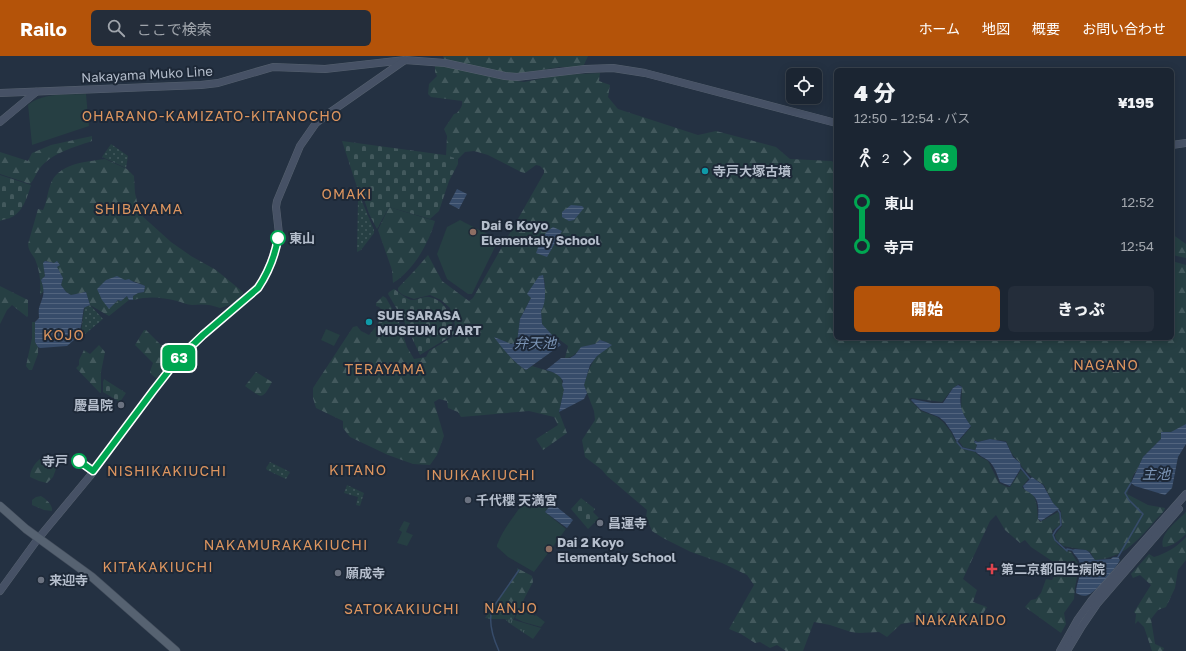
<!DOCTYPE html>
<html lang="ja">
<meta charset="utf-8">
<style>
body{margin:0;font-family:"Golos Text","Noto Sans JP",sans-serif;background:#242d3a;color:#f1f3f6;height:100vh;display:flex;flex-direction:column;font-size:15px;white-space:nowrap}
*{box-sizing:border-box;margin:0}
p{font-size:13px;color:#a0a5ac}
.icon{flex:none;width:22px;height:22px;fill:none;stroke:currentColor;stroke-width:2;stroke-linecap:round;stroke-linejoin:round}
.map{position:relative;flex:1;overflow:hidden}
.panel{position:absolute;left:834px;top:12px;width:340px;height:272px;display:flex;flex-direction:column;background:#1b2532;border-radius:6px;box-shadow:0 2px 10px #0003,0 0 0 1px #39424d}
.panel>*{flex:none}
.badge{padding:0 8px;border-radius:6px;font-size:14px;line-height:26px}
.buttons{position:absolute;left:786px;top:12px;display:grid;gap:8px}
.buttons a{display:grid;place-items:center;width:36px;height:36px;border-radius:6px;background:#1b2532;box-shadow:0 2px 10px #0003,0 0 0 1px #39424d;font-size:20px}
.map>.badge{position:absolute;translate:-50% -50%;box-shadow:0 0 0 2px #fff}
.legs{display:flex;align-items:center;gap:6px;height:44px;padding:0 20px;font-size:13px}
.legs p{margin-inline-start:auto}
.overview{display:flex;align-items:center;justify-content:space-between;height:68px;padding:0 20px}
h1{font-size:22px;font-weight:800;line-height:30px}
.action{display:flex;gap:8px;margin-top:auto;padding:8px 20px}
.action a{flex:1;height:46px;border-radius:6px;background:#b45309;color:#fff;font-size:16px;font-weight:800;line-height:46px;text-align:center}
.action a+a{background:#242d3a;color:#f1f3f6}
ul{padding:0 20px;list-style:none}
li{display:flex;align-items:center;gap:14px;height:44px;font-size:15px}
li i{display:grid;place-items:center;width:6px;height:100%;margin:0 5px;background:currentColor}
li i::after{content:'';width:10px;height:10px;margin:-5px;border:3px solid;border-radius:50%;background:#1b2532}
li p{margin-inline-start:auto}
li:first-child i{background:linear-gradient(#0000 50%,currentColor 0)}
li:last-child i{background:linear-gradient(currentColor 50%,#0000 0)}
header{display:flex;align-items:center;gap:24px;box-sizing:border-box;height:56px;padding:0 20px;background:#b45309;color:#fff}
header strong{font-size:19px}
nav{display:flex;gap:22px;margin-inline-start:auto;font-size:14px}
.search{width:280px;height:36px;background:#242d3a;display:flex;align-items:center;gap:10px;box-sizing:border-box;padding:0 14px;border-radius:6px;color:#a0a5ac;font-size:15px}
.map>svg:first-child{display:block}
.grass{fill:url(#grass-tufts)}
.forest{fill:url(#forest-firs)}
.cemetery{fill:url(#cemetery-stones)}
.park{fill:url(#park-dots)}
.garden{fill:#263f43}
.water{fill:url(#water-rules)}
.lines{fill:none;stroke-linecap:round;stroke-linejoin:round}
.stream{stroke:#374c6a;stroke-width:1.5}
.secondary-casing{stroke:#56616f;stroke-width:8}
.primary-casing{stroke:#424c5b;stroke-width:9}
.secondary{stroke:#465165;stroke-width:7}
.primary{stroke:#566271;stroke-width:8}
.line-1-casing{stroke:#fff;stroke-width:9}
.line-1{stroke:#00a651;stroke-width:6}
.culture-dot{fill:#0f9aa8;stroke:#1d2837;stroke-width:1.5}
.education-dot{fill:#8d6e63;stroke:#1d2837;stroke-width:1.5}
.stop-1-dot{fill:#fff;stroke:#00a651;stroke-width:2}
.worship-dot{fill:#6b7280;stroke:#1d2837;stroke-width:1.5}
.health-dot{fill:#e0444e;stroke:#1d2837;stroke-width:1.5}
.labels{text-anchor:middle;stroke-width:4;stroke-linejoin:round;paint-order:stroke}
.street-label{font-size:13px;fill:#b5becc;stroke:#1d2837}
.poi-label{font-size:13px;font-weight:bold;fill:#b5becc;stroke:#1d2837;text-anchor:start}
.stop-label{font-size:13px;font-weight:bold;fill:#b5becc;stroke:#1d2837;text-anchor:start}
.neighbourhood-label{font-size:14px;letter-spacing:1px;fill:#dd955f;stroke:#1d2837}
.water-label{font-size:14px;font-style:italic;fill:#7b94b5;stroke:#1d2837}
</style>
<header>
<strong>Railo</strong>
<div class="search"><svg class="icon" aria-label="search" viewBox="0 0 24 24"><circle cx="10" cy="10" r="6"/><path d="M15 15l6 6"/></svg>ここで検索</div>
<nav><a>ホーム</a><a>地図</a><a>概要</a><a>お問い合わせ</a></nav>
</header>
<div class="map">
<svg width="1186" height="595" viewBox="0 0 1186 595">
<defs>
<pattern id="grass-tufts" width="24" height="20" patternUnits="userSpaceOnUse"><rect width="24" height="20" fill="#263f43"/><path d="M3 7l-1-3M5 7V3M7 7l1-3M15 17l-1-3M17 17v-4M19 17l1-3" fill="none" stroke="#43595d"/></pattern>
<pattern id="forest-firs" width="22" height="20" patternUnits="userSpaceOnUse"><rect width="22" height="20" fill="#263f43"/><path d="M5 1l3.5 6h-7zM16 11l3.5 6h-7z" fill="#43595d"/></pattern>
<pattern id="cemetery-stones" width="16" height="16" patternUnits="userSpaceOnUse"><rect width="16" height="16" fill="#263f43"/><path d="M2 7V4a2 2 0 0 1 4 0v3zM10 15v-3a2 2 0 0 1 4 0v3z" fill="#43595d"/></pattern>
<pattern id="park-dots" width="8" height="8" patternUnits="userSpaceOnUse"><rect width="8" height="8" fill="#263f43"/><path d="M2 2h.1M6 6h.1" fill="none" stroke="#43595d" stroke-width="1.8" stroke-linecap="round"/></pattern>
<pattern id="water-rules" width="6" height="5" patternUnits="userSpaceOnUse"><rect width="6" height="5" fill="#374c6a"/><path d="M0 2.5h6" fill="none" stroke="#52647e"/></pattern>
</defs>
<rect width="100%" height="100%" fill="#243142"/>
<polygon class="grass" points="505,563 514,564 541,572 533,583 509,567"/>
<g class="forest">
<polygon points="443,0 588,0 583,11 560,11 523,17 505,18 444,4"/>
<path d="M437 9 497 22 524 26 560 19 600 17 599 25 610 29 608 41 618 53 698 79 716 75 776 91 790 103 832 105 836 109V282H1172V205L1186 209V368L1161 383 1143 401 1139 410 1133 420 1127 438 1148 449 1165 452 1164 455C1143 477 1128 502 1095 504L1090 496 1086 494 1063 490 1056 483 1055 479 1062 470 1061 455 1053 447 1044 429 1032 421 1022 411 1020 407 1012 398 1006 385 989 383 978 386 975 384 974 386 977 388 975 394 963 391 959 385 971 371 961 354 962 331 959 328 953 332 942 346 911 342 909 343 921 355 937 361 943 366 951 376 956 386 963 393 975 396 979 400 988 405 999 427 1007 431H1010L1021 414 1029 422 1022 431C1025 435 1029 435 1032 438 1038 445 1037 455 1038 463L1040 466 1058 456 1059 458 1060 469 1052 475C1054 487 1059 492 1071 496L1079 509 1078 517 1075 531 1074 543 1064 557 1066 568 1061 577 1025 551 1031 544 1036 543 1041 537 1046 523 1052 524 1057 514 1053 510 1052 505 1031 491 1025 484 1020 487 1005 474 996 459 990 465 963 523 977 534 973 546 987 551 982 559 981 568 966 564 962 571 913 566 901 568 887 581 879 576 859 577 851 576 830 569 814 566 803 595H786L777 589 770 592 760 586 755 587 741 578 729 573 754 529 747 519 722 507 691 496 663 482 652 475 646 461 647 454 607 420 602 414 585 401 582 384 595 364 594 355 584 329C589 313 593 299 609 291V288L606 286 600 284 595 288 582 291C576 296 574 302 565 302L568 290 560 284 557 286 542 268 541 255 544 246 545 228 543 219 520 263 517 286 511 289 495 281C504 294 513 306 526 314L532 310 555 317 561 321 564 334 559 356 567 377 543 394 536 383 558 369 554 361 529 355 461 361 458 356 448 352 447 345 439 343 434 346 444 380 437 399 430 409 413 408 388 399 350 381 343 372V365L316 352 313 342V332L353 271 357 270 361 275 369 279C374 273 391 254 376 250V247L383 240 386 242 398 263 407 291 414 303 426 301 429 295 454 280 456 272 450 252 441 244 430 239 414 243 403 239 398 235V232L416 213 428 199 442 225 469 245 473 242 544 117V114L540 110 536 109 525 117 521 116 488 99 474 95 465 96 458 103 446 100 447 80 444 73 454 58 457 57C460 53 463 50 462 45L431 41 428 38 429 28 437 20 435 16V10Z"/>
<path d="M92 80V85C74 91 52 97 40 112 36 117 34 124 30 128L0 118V96L28 105 32 97 51 89Z"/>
<path d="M105 103 127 113 134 120 135 137 140 158 171 186 191 200 216 214 243 236V238L230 249 220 252C210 248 202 248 192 249 188 249 181 246 177 245 162 241 148 240 133 244V240L138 237 144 236 145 230 136 226 125 224 115 248 118 244 121 245 127 240 129 244 109 260 90 249 86 236 71 239 66 236 61 229 63 222 54 207 45 205 44 214 45 220 41 224 44 235 40 239C41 227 40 215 35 203 32 198 28 194 28 188L38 153 43 154C47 146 47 138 50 130 57 107 85 106 105 103Z"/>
<path d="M389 151 435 165C429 187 413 215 393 227L392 214 378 174Z"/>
<polygon points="1172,178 1186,188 1186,202 1172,199"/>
<polygon points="0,230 28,244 28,260 27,261 12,249 7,254 0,268"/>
<polygon points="32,266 35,266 35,286 38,291 38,298 32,314 29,314 26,310 32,282"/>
<path d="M144 274H146L172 300V306L158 323C147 316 150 317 153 307L135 289Z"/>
<polygon points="99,289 105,296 101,316 101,336 100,337 76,312 79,309 79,304 84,294 90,298"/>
<path d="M256 316 272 326C262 345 262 342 245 330Z"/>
<path d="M41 402C48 402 52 408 56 413L53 421 47 427 39 425 30 421C30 414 35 407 41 402Z"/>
<path d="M41 440C46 443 53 449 52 455L44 454 32 449V444L36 441Z"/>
<path d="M1186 456V478C1180 484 1172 491 1163 491 1159 477 1178 465 1186 456Z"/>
<path d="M1186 481V504L1178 514 1175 532 1166 551 1158 554 1151 563 1155 588 1164 592 1163 595H1152L1144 571 1138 565 1135 568 1136 558 1134 556 1151 529 1140 519 1133 522 1131 518 1149 498 1154 501C1167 497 1177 491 1186 481Z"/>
<path d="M517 512 532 520 533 526 513 564C503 562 494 564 485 562L517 518Z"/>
</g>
<g class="cemetery">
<polygon points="342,85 445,99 458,103 458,108 449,125 439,155 430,163 389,151 377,173 369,158 363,140 357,131"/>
<path d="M0 119 31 129C28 139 23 156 12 161 9 163 4 163 0 165Z"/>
<path d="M394 233C399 236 407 244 413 244 418 244 424 240 429 241 446 244 453 262 454 278L420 299 404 265 388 238 389 236Z"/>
<polygon points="104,323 126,337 120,346 103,336 103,326"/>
<polygon points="581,442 595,453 593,456 599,462 588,473 571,453"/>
</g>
<g class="park">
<polygon points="111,88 128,100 126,112 102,101"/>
<polygon points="361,143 374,174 374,177 361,194 357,196 358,144"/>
<path d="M90 249 103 263 85 278 81 274C83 268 83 255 85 251Z"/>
<polygon points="270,406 290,416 286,423 267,414 266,412"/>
<polygon points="347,429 364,437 360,450 356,449 358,441 344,437"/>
</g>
<g class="garden">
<path d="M86 38 89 70 32 89 28 49C43 36 68 39 86 38Z"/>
<polygon points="460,164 497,183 497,187 472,238 468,238 447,223 437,198 447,171"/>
<polygon points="326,273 340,279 334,290 321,284"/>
<path d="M532 436 544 440 552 446 545 456 566 473 534 516 508 501 497 491V489C504 470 519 455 529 437Z"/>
<polygon points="404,465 410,467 406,476 413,479 407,490 397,487 402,476 399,474"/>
<polygon points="520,551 535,560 536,559 545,566 541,571 523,566 515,562"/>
</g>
<g class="water">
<polygon points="457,133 467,138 459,153 449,148"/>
<polygon points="571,149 582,150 584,152 574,164 569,165 562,161 562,156"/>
<path d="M553 171 562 175 547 201 536 197C540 186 543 177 553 171Z"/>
<path d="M45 205 54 207 57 205 60 209 57 211 63 222 61 229 66 236 71 239 86 236 90 249C88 250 85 251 84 252 83 254 82 271 79 277L81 278 67 290 40 292 38 291 35 286V266L39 262C39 258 38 253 40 249 44 238 45 236 41 224L45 220 43 207Z"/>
<path d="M543 219C545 229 547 246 541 255L542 268 561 289 526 314C513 306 503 293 494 281L511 288 517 286 520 263 531 242 527 238 539 220Z"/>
<path d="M117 220 125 224 129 223C133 227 140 227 145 230L144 236 138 237 133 240V244H129L127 240 121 245 118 244 109 253 102 244 97 233 106 224Z"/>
<path d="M600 284 606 286 612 289 597 300 590 309 584 329 587 337 584 343 559 356 564 334 562 329 563 325C559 318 553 316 546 314L561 302H570L575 299 581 291 595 288Z"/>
<path d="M958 329 962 331C958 347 961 357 971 370L957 386 952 376 945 366 939 361 921 354 911 344 912 343 932 347H943L953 332Z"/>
<polygon points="1186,368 1186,388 1178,401 1172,432 1165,439 1135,430 1131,427 1143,401 1161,383 1161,376 1171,376"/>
<path d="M990 383 1006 386 1013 401 1020 407 1021 412 1010 430 1000 426C997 418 995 411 989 405 984 401 979 400 975 395L977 389 974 386 975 385 978 386Z"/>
<path d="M1032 421 1043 429 1053 447 1059 453 1041 465 1038 463C1039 448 1039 441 1025 434L1023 430Z"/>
<polygon points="552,447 573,464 567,472 545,456"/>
<path d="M1075 493 1086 494 1089 496 1095 504 1111 503 1113 501H1118L1120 504C1117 511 1095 537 1088 539 1083 541 1080 539 1076 537 1076 526 1084 515 1079 505 1077 500 1073 498 1072 494Z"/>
</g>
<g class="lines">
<g class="stream">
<polyline points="957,386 962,392 975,395"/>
<polyline points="1021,412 1030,423"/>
<polyline points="1058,454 1060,457 1061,469 1056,474 1053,479 1055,484 1067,495 1067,493 1072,494"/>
<polyline points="1118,501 1143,458 1129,444 1125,437 1131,427"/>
<path d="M499 595C493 582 488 567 492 553L519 514"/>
</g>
<defs>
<g id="secondary">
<polyline points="0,37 201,29 218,27 273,11 325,13 405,4 445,7 505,20 517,21 585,13 613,12 645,17 836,67"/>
<polyline points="0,66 36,36"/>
<polyline points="1172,89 1186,87"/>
<polyline points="0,535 37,484 90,420 153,335 178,303 203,279 240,246 252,238 264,223 273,201 277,187 279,178 276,151 277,145 300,90 316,67 332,55 405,4"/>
<polyline points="1060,595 1078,563 1091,545 1186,438"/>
<polyline points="1067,595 1082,570 1097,548 1179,453"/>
</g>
<polyline id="primary" points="0,450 26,473 92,521 176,595"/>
</defs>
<use href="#secondary" class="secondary-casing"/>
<use href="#primary" class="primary-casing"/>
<use href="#secondary" class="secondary"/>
<use href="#primary" class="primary"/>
</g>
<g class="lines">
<defs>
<path id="line-1" d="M79 405 93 415 153 335 178 303 203 279 258 232C268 217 275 200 278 182"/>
</defs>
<use href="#line-1" class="line-1-casing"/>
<use href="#line-1" class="line-1"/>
</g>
<g class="culture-dot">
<circle cx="705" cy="115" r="4"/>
<circle cx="369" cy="266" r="4"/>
</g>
<g class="education-dot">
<circle cx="473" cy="176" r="4"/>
<circle cx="549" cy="493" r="4"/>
</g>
<g class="stop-1-dot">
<circle cx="278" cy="182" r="7"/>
<circle cx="79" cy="405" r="7"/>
</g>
<g class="worship-dot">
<circle cx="121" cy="349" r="4"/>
<circle cx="468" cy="444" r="4"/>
<circle cx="600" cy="467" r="4"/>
<circle cx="338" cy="517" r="4"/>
<circle cx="41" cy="524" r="4"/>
</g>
<path class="health-dot" d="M990 507h4v4h4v4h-4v4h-4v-4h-4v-4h4z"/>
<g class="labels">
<g class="street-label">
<text transform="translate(147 18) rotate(-3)" y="5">Nakayama Muko Line</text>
</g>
<g class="poi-label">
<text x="713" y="120">寺戸大塚古墳</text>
<text x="481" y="174">Dai 6 Koyo<tspan x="481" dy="15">Elementaly School</tspan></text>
<text x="377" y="264">SUE SARASA<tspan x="377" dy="15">MUSEUM of ART</tspan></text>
<text x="113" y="354" text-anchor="end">慶昌院</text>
<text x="476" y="449">千代櫻 天満宮</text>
<text x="608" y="472">昌運寺</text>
<text x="557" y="491">Dai 2 Koyo<tspan x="557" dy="15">Elementaly School</tspan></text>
<text x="1001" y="518">第二京都回生病院</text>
<text x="346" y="522">願成寺</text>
<text x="49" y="529">来迎寺</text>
</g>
<g class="stop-label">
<text x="289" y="187">東山</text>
<text x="68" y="410" text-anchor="end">寺戸</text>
</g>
<g class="neighbourhood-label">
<text x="212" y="65">OHARANO-KAMIZATO-KITANOCHO</text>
<text x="347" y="143">OMAKI</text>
<text x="139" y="158">SHIBAYAMA</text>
<text x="64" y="284">KOJO</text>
<text x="1106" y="314">NAGANO</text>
<text x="385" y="318">TERAYAMA</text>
<text x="358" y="419">KITANO</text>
<text x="167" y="420">NISHIKAKIUCHI</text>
<text x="481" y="424">INUIKAKIUCHI</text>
<text x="286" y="494">NAKAMURAKAKIUCHI</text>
<text x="158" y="516">KITAKAKIUCHI</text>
<text x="511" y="557">NANJO</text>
<text x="402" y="558">SATOKAKIUCHI</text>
<text x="961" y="569">NAKAKAIDO</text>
</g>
<g class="water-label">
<text x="535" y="292">弁天池</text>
<text x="1156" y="423">主池</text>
</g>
</g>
</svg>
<div class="buttons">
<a><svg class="icon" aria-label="locate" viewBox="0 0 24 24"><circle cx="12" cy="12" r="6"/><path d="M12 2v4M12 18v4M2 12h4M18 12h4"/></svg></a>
</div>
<b class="badge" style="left:179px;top:302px;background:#00a651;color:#fff">63</b>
<section class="panel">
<div class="overview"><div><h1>4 分</h1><p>12:50 – 12:54 · バス</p></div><b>¥195</b></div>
<div class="legs"><svg class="icon" aria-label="walk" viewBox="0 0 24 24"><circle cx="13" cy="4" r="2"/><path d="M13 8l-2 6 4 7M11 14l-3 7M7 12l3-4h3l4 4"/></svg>2<svg class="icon" aria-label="forward" viewBox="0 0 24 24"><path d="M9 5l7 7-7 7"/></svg><b class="badge" style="background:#00a651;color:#fff">63</b></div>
<ul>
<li><i style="color:#00a651"></i><b>東山</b><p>12:52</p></li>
<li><i style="color:#00a651"></i><b>寺戸</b><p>12:54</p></li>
</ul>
<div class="action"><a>開始</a><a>きっぷ</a></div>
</section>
</div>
